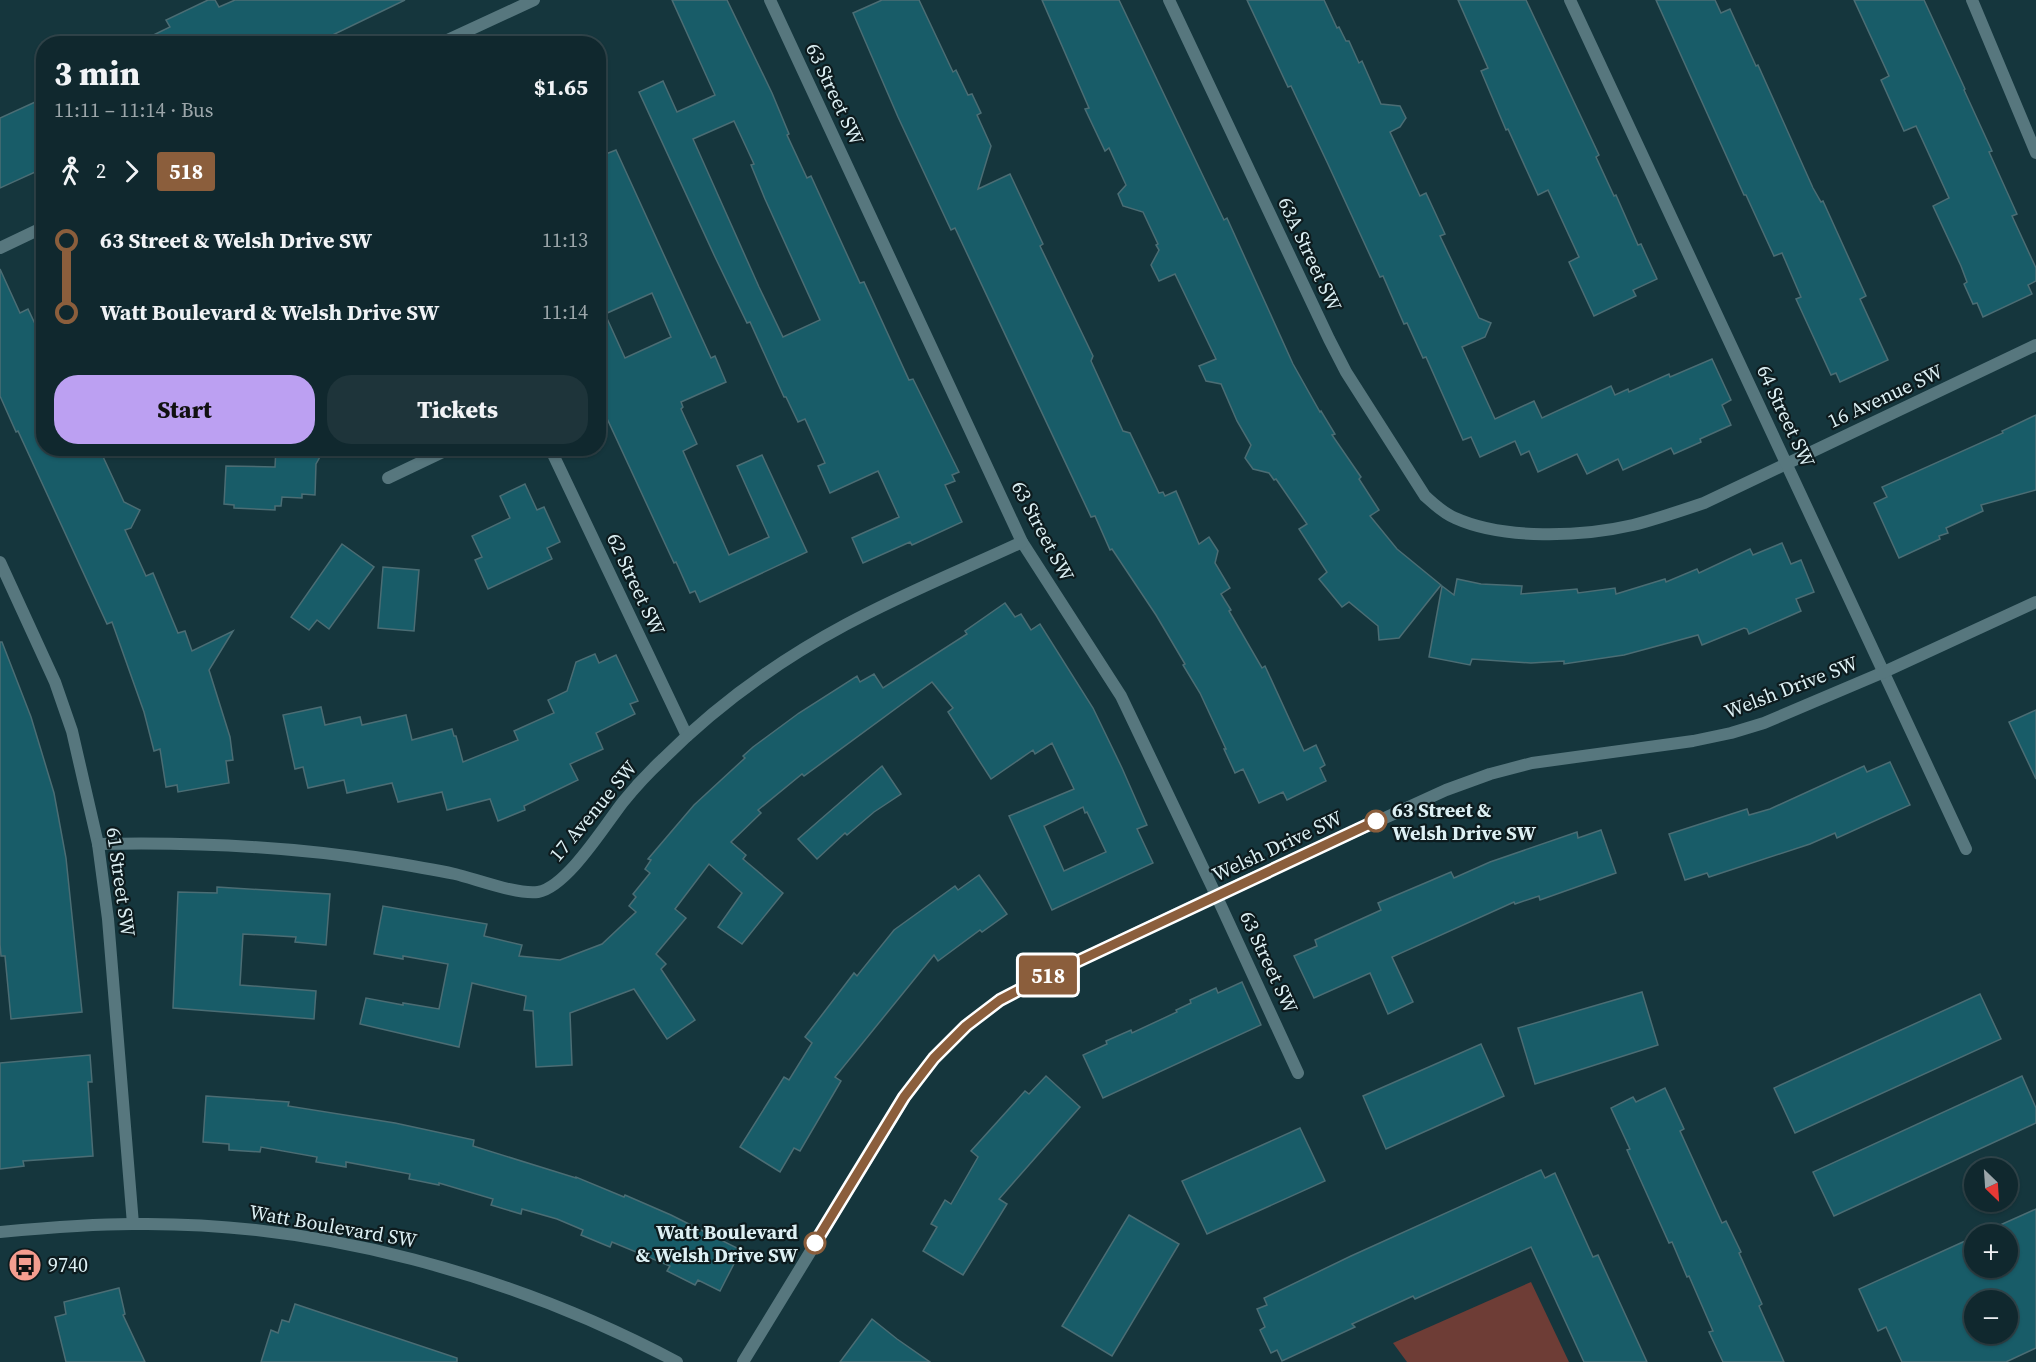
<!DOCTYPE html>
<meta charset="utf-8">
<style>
body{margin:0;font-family:"Source Serif 4",serif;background:#1e343a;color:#f1f3f6;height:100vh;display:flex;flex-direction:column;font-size:22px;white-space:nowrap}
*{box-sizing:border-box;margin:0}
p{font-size:20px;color:#9ca6aa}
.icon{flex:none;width:33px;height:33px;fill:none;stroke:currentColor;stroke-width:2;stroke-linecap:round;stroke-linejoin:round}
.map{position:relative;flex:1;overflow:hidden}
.drawer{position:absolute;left:36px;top:36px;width:570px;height:420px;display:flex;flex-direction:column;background:#10282e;border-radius:24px;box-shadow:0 2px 4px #0004,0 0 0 2px #30444a}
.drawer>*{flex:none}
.badge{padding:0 12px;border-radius:4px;font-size:21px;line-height:39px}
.needle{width:39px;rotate:155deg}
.tools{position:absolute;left:1964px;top:1158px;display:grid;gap:12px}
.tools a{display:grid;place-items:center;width:54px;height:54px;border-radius:50%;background:#10282e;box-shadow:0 2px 4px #0004,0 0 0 2px #30444a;font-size:30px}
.map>.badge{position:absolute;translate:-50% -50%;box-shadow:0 0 0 3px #fff}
.legs{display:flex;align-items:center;gap:9px;height:66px;padding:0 18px;font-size:20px}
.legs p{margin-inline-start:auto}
.summary{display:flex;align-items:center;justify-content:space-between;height:102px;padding:0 18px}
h1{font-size:33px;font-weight:800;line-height:45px}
.primary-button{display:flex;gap:12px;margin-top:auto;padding:12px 18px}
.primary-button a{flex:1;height:69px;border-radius:24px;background:#bca0f2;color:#111;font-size:24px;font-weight:800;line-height:69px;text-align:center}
.primary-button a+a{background:#1e343a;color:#f1f3f6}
ul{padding:0 18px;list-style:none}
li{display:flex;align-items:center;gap:21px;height:72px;font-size:22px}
li i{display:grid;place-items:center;width:9px;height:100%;margin:0 8px;background:currentColor}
li i::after{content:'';width:15px;height:15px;margin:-8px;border:4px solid;border-radius:50%;background:#10282e}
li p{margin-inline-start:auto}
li:first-child i{background:linear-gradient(#0000 50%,currentColor 0)}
li:last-child i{background:linear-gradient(currentColor 50%,#0000 0)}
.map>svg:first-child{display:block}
.green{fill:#6e3d36}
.building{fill:#185c68;stroke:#4b6d74;stroke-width:1.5;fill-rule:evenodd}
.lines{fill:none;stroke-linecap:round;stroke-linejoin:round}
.minor{stroke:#57777e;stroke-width:12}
.tertiary{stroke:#57777e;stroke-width:12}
.line-1-casing{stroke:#fff;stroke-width:14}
.line-1{stroke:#8b5e3c;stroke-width:9}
.stop-1-dot{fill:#fff;stroke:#8b5e3c;stroke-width:3}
.labels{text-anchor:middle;stroke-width:4.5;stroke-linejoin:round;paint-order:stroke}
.street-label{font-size:20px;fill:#ddf0f4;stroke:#0d1b1e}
.stop-label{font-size:20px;font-weight:bold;fill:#ddf0f4;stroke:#0d1b1e;text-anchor:start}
.poi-label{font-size:20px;fill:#ddf0f4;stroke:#0d1b1e;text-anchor:start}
</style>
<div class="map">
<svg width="2036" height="1362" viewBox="0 0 2036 1362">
<rect width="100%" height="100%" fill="#15363d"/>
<polygon class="green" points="1531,1282 1569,1362 1407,1362 1393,1343"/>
<g class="building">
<polygon points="208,0 215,0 219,7 235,0 405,0 314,44 135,44 170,27 166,20"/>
<path d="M672 0H727L772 93 789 134 787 135 807 178 811 176 860 283 864 282 909 380 913 379 959 472 952 475 955 481 945 485 962 522 912 545 910 542 863 563 852 538 899 517 878 471 830 493 818 466 825 463 805 419 798 422 786 397H784L750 322 747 323 715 257 639 92 663 81 677 112 715 95ZM734 121 754 164 751 165 765 199 820 320 783 337 759 287 693 139Z"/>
<polygon points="882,0 919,0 953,72 956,70 968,95 972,94 981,113 977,115 991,146 978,189 1010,174 1043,244 1040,246 1093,356 1091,361 1123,431 1130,433 1159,493 1163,492 1165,496 1176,491 1199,544 1209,537 1218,551 1215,563 1230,588 1221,594 1231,610 1229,611 1262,668 1265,666 1304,751 1316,745 1325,765 1320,768 1326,781 1287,800 1283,792 1259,803 1243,769 1235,773 1224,749 1226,749 1200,693 1183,665 1185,664 1156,615 1112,549 1110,550 1095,516 1091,517 955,228 951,230 898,117 853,13"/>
<polygon points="1042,0 1119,0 1224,220 1227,218 1293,364 1320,412 1321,411 1335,434 1332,435 1361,477 1359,479 1379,510 1370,516 1397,549 1441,585 1399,638 1379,640 1378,626 1349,602 1342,607 1319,579 1327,572 1299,529 1307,524 1276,479 1274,480 1269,473 1253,469 1245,458 1251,445 1237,421 1221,384 1206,381 1199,366 1216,359 1175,274 1159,281 1151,265 1159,250 1156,245 1158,244 1143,212 1123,206 1118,194 1126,185 1109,148 1105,151 1085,109 1089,108"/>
<polygon points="1247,0 1324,0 1337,28 1339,27 1346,41 1349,41 1359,63 1362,61 1381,104 1400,106 1406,118 1400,127 1390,132 1420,196 1426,193 1445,234 1440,236 1479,318 1491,323 1485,337 1462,347 1495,419 1534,401 1542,418 1611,386 1615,395 1628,389 1629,392 1669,374 1670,377 1712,359 1731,400 1722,405 1731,425 1700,439 1701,442 1674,454 1671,448 1623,470 1618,459 1587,474 1577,454 1538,472 1529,451 1521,455 1515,441 1480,457 1471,437 1463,440 1426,357 1423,358 1407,323 1404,324 1383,276 1380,277 1327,162 1291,86 1288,87"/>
<polygon points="1458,0 1526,0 1599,155 1596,157 1614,196 1616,195 1638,245 1641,244 1657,279 1633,290 1636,296 1594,316 1569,262 1579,257 1548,190 1538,195 1508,129 1506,130 1481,71 1488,68"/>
<polygon points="1656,0 1715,0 1721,13 1730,9 1756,66 1758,65 1813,188 1821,202 1823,201 1866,296 1860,299 1888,360 1840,382 1836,373 1831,375 1796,299 1801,297 1782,253 1774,256 1746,195 1744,195"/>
<polygon points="1854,0 1924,0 1965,89 1964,90 1992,151 1989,152 2017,214 2012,216 2036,268 2036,281 2028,285 2032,294 1983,317 1977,303 1973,304 1964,284 1967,282 1961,266 1933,206 1949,198 1916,126 1904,131 1881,80 1889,76"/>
<polygon points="44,98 44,168 0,188 0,118"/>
<path d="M616 150 711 358 715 356 726 382 681 402 683 407 681 409 697 444 683 451 729 555 769 537 737 466 762 455 807 552 700 602 695 591 690 593 676 562 674 563 598 399V157ZM652 293 671 337 625 358 605 314Z"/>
<polygon points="0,269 20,313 28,309 44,343 44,448 99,448 124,502 140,510 131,528 125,530 146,576 153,573 178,633 185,631 192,651 233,631 209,670 230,737 233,760 226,761 229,783 178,792 177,785 166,787 160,749 154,751 144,712 112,622 107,624 18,431 16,432 0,396"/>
<polygon points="2036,415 2036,490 1981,505 1983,511 1946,528 1948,533 1939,536 1940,539 1899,558 1874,503 1887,497 1882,487 2003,433 2002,431"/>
<polygon points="276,448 325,448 316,464 315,495 302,494 302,498 282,497 281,506 275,506 275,510 234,508 234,505 224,504 226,466 275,467"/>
<polygon points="525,484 537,510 544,507 560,542 547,548 552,559 488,589 475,560 482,557 472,536 510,518 500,496"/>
<polygon points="1782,543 1791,564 1801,560 1814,592 1796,599 1801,611 1749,634 1747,629 1744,628 1702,645 1698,635 1624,655 1564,664 1564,661 1531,663 1472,659 1470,665 1429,657 1442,586 1454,595 1457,579 1481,584 1522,586 1521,594 1577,589 1578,593 1615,588 1616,594 1665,579 1666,582 1697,569 1699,573 1750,549 1753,555"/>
<polygon points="342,544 374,567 329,629 317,620 309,630 291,617"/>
<polygon points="383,567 419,570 414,631 378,628"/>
<path d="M1005 603 1015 617 1021 614 1031 630 1040 624 1093 708 1122 768 1147 825 1137 829 1153 863 1052 910 1009 816 1074 789 1052 743 1035 754 1033 750 991 779 948 712 953 708 932 682 804 776 802 774 758 810 761 813 731 842 746 855 743 859 783 893 742 944 718 927 742 893 709 864 675 909 686 918 656 954 666 964 661 969 695 1020 667 1039 634 989 570 1013 572 1065 536 1067 533 1011 524 1010 526 996 472 983 459 1047 360 1024 366 998 403 1005V1003L439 1009 448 964 403 956V959L374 954 383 906 487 924 484 936 522 945 519 956 560 960 602 944 636 912 629 906 636 897 633 894 650 873 645 869 651 860 648 859 694 805 745 758 743 756 753 747 799 713 857 676 860 682 874 674 883 688 967 634 965 631ZM1083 807 1085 813 1087 812 1106 852 1064 871 1044 826Z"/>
<polygon points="0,642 2,642 31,717 54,793 66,858 82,1012 11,1019 5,956 1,956 0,944"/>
<polygon points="595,654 599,663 616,655 638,701 630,704 635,714 596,733 603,749 570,764 578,780 524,806 525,810 498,821 490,799 447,810 442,792 398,802 392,783 347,793 344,780 308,788 303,767 295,769 283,715 321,707 325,725 360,717 362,725 406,715 412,740 452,729 454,736 456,736 463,762 518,740 514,731 554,713 548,700 567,691 576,662"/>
<polygon points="2036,710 2036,779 2009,722"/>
<polygon points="1890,762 1910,805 1837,838 1835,833 1810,844 1709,877 1707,873 1685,880 1669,834 1747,809 1749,815 1770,809 1864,766 1867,772"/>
<polygon points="882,766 901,794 874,812 847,835 845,833 817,859 798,839"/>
<polygon points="1601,830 1616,873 1540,900 1539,896 1515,904 1514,902 1392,957 1413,1002 1388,1014 1370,973 1314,998 1294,956 1317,946 1315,940 1381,910 1378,903 1451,872 1454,878 1490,862 1577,832 1578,838"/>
<polygon points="979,875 1007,914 982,932 980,930 938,961 934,955 835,1077 841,1081 800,1151 794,1148 780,1172 740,1147 784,1077 789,1080 812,1043 805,1037 854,973 857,976 894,930 955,886 958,890"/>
<polygon points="217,887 330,894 326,945 295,942 296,937 243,934 240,985 316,991 314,1019 173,1008 178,892 217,893"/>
<polygon points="1242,982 1261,1025 1103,1098 1083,1055 1107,1044 1106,1041 1131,1030 1132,1033 1177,1012 1176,1010 1191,1003 1190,1000 1216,988 1218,993"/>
<polygon points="1642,992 1658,1045 1535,1084 1518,1028"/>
<polygon points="1980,994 2001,1039 1795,1133 1774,1088"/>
<polygon points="1481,1044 1504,1096 1386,1149 1363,1096"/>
<polygon points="90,1055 92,1082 88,1082 93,1156 23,1161 24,1166 0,1169 0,1063"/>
<polygon points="1046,1076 1080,1107 999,1199 1007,1204 963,1275 923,1251 937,1227 931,1224 945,1200 951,1204 978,1157 971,1151 1025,1091 1029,1094"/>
<polygon points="2022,1076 2036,1108 2036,1123 1834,1216 1813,1172"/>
<polygon points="1665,1088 1684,1129 1680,1131 1722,1223 1726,1221 1741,1252 1739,1253 1762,1304 1759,1306 1784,1362 1723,1362 1709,1332 1713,1331 1689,1276 1687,1277 1672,1242 1669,1243 1627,1150 1630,1149 1611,1108 1633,1097 1636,1102"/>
<polygon points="206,1096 289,1102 288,1106 395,1123 474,1140 473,1146 576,1178 576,1177 624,1197 625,1195 671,1215 741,1250 720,1291 698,1280 695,1285 667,1271 670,1266 612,1242 610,1247 581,1235 583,1230 557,1219 522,1209 521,1214 491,1205 493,1199 439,1183 439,1185 409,1179 410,1174 346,1162 346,1167 316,1162 317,1157 261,1147 260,1152 229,1150 229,1144 203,1142"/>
<polygon points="1300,1128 1325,1181 1207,1234 1182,1181"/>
<polygon points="1541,1170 1545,1178 1555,1173 1593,1257 1598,1255 1647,1362 1584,1362 1531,1247 1415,1299 1413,1296 1352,1324 1355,1327 1282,1361 1277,1350 1271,1353 1260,1330 1265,1327 1257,1309 1267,1305 1264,1298 1351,1256"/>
<path d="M2036 1209V1348L2006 1362H1902L1886 1327 1878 1331 1859 1289 1974 1237V1268H2007V1234H1980ZM1974 1300H2007V1334H1974Z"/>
<polygon points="1129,1215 1179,1244 1112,1356 1062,1326"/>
<polygon points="119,1288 125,1314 123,1315 145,1362 66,1362 55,1317 66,1314 64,1302"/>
<polygon points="295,1304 457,1358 457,1362 261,1362 271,1330 278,1333 282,1320 289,1322"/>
<polygon points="872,1319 897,1339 930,1362 840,1362"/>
</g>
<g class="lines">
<g class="minor">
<polyline points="770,0 1022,542 1121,696 1216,895 1298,1073"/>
<path d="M1169 0 1329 339 1346 372 1425 496C1434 504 1443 513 1455 518 1504 540 1581 537 1633 525 1657 519 1680 511 1704 503L2036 345"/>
<polyline points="1570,0 1966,849"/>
<polyline points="1972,0 2036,153"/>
<polyline points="439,44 534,0"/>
<polyline points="0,248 44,227"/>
<polyline points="550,448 687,736"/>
<polyline points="388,478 451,448"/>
<polyline points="0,562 55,682 72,731 98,844 108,919 133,1224"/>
<path d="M98 844C194 842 288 846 382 861 407 865 431 869 455 874 476 879 518 895 538 892 567 887 605 825 623 802 635 787 649 772 663 759 717 705 778 661 845 625 902 594 964 569 1022 542"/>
</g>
<g class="tertiary">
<path d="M0 1232C44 1228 88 1224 132 1224 318 1221 513 1275 677 1362"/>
<polyline points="743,1362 905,1097 934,1058 966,1026 1000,1000 1040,979 1216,895 1446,790 1490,774 1532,763 1693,741 1731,733 1764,723 1884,672 2036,602"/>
</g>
</g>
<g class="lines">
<defs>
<polyline id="line-1" points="815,1243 904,1097 934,1058 966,1026 1000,1000 1040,979 1376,821"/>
</defs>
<use href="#line-1" class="line-1-casing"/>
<use href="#line-1" class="line-1"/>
</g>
<defs>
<symbol id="bus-disc" viewBox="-11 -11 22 22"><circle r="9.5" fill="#f59d8f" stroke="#0d1b1e"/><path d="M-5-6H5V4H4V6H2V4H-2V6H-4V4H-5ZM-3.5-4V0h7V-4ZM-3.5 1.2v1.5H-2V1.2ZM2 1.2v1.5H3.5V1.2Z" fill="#111"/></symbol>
</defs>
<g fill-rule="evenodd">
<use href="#bus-disc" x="6" y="1246" width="38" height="38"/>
</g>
<g class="stop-1-dot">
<circle cx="1376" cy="821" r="10"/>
<circle cx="815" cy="1243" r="10"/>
</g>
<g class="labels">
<g class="street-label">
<text transform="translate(835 94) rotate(65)" y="7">63 Street SW</text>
<text transform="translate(1310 254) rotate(65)" y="7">63A Street SW</text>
<text transform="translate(1885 396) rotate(-25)" y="7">16 Avenue SW</text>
<text transform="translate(1786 416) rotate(65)" y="7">64 Street SW</text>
<text transform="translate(1043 531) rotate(62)" y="7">63 Street SW</text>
<text transform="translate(636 584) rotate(65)" y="7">62 Street SW</text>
<text transform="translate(1791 687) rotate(-21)" y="7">Welsh Drive SW</text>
<text transform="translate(593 811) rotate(-50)" y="7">17 Avenue SW</text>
<text transform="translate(1277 846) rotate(-25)" y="7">Welsh Drive SW</text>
<text transform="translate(121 882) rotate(82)" y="7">61 Street SW</text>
<text transform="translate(1269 962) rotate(65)" y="7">63 Street SW</text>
<text transform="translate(333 1226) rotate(10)" y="7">Watt Boulevard SW</text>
</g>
<g class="stop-label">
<text x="1392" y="817">63 Street &amp;<tspan x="1392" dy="23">Welsh Drive SW</tspan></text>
<text x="798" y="1239" text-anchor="end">Watt Boulevard<tspan x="798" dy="23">&amp; Welsh Drive SW</tspan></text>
</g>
<g class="poi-label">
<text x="48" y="1272">9740</text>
</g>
</g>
</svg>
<div class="tools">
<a><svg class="needle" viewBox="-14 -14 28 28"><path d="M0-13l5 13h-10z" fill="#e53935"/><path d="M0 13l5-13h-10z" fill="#9ca6aa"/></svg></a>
<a>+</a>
<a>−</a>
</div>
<b class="badge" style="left:1048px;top:975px;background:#8b5e3c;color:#fff">518</b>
<section class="drawer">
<div class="summary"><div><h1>3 min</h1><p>11:11 – 11:14 · Bus</p></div><b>$1.65</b></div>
<div class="legs"><svg class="icon" aria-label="walk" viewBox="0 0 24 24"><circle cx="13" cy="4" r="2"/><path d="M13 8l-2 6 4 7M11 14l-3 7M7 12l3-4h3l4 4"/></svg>2<svg class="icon" aria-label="forward" viewBox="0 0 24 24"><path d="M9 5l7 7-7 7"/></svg><b class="badge" style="background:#8b5e3c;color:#fff">518</b></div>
<ul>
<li><i style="color:#8b5e3c"></i><b>63 Street &amp; Welsh Drive SW</b><p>11:13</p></li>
<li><i style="color:#8b5e3c"></i><b>Watt Boulevard &amp; Welsh Drive SW</b><p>11:14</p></li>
</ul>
<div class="primary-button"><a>Start</a><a>Tickets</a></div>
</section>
</div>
